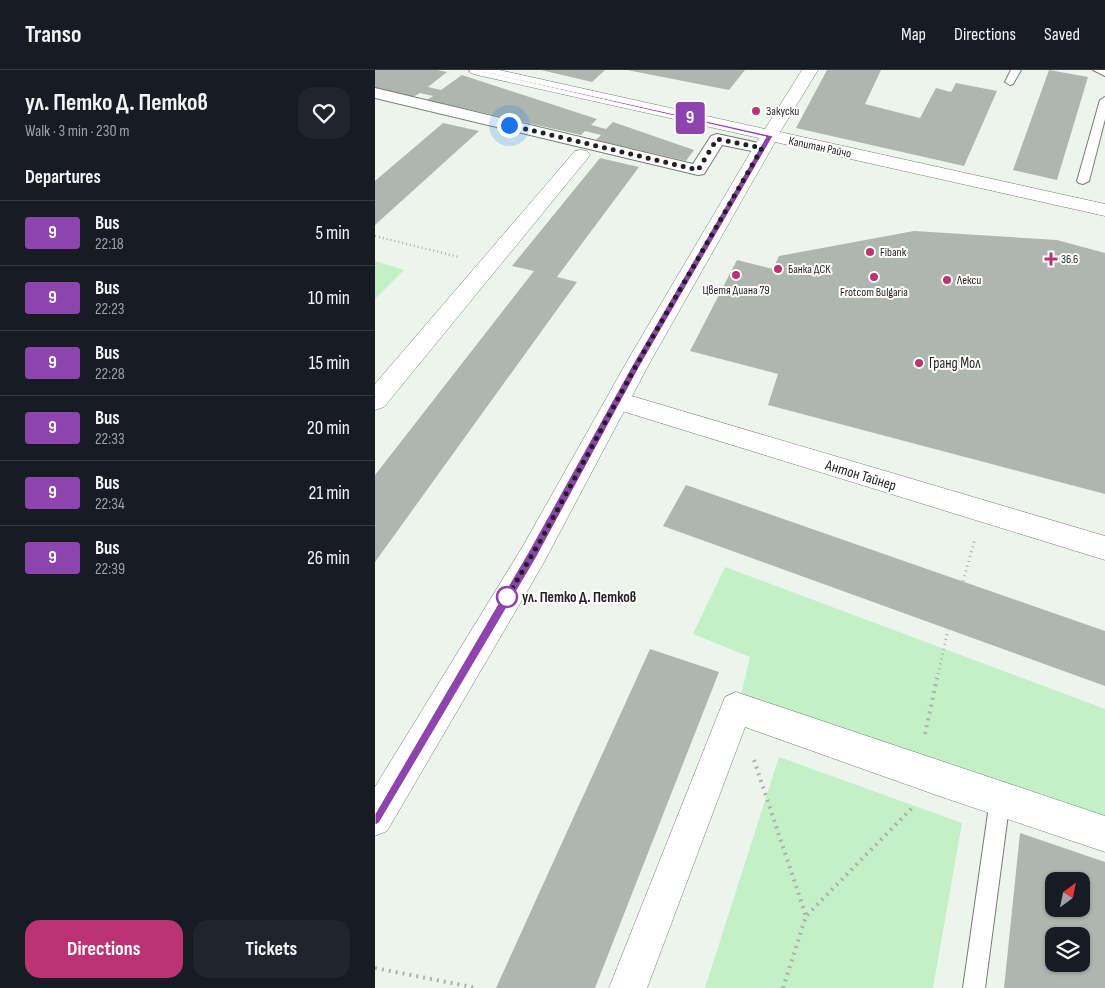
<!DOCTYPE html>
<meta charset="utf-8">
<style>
body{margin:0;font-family:"Sofia Sans Condensed",sans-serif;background:#20242c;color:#f1f3f6;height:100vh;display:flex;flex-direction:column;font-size:19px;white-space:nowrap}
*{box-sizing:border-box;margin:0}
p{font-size:16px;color:#9ea1a6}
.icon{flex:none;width:28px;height:28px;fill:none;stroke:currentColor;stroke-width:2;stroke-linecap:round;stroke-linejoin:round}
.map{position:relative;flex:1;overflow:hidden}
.details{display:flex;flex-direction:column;background:#171b24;width:375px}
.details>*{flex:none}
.badge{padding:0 10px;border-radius:4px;font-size:18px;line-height:32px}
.needle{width:32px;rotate:33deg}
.buttons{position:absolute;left:670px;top:802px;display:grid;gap:10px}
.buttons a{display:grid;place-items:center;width:45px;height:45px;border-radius:10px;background:#171b24;box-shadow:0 1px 4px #0004;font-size:25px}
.you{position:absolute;width:25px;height:25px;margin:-12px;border:4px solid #fff;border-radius:50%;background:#1a73e8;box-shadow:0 0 0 8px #1a73e833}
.map>.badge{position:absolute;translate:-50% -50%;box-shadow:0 0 0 2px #fff}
h2{padding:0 25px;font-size:19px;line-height:45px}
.round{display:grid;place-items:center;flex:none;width:52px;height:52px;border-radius:15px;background:#20242c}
.head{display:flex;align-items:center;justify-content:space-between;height:85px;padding:0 25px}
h1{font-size:24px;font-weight:700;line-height:38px}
.action{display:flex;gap:10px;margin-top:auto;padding:10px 25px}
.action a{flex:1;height:58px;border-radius:15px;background:#bb3372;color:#fff;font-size:20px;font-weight:700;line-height:58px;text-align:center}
.action a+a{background:#20242c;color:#f1f3f6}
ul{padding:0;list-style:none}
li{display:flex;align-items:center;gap:15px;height:65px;padding:0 25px;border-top:1px solid #363941}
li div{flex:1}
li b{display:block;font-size:19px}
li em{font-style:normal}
li .badge{min-width:55px;font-weight:700;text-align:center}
header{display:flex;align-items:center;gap:30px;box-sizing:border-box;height:70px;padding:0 25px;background:#171b24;border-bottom:1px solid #363941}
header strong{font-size:24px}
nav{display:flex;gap:28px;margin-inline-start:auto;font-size:18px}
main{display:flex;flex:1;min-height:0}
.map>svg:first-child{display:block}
.green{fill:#c3f0c6}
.building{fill:#aeb7af;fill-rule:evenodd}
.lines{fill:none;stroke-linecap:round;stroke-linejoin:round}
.service-casing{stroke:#757d75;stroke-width:2}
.pedestrian-casing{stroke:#757d75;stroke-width:2}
.minor-casing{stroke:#757d75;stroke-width:1}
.tertiary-casing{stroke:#757d75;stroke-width:1}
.path-far2{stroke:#abb2ab;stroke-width:2.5;stroke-dasharray:1 3;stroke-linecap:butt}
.path-far1{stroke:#abb2ab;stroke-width:3;stroke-dasharray:1 4;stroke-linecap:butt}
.path{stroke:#abb2ab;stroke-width:4;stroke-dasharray:2 5;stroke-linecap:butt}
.service{fill:#fff;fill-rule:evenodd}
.pedestrian{fill:#fff;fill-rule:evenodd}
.minor{fill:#fff;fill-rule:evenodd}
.tertiary{fill:#fff;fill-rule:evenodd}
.line{fill:#8e44ad;stroke:#fff}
.walk{stroke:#1f221f;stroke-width:5;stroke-dasharray:0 9}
.poi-dot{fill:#bb3372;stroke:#fff;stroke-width:2}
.stop-dot{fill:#fff;stroke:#8e44ad;stroke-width:2.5}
.labels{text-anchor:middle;stroke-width:4;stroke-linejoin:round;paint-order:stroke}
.far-poi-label{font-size:12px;fill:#1f221f;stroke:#fff;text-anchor:start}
.far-street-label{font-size:12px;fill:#1f221f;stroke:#fff}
.poi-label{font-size:15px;fill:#1f221f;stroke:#fff;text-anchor:start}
.street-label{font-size:15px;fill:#1f221f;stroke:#fff}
.stop-label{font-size:15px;font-weight:bold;fill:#1f221f;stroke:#fff;text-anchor:start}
</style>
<header>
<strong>Transo</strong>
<nav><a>Map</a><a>Directions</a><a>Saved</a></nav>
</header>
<main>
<section class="details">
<div class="head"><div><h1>ул. Петко Д. Петков</h1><p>Walk · 3 min · 230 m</p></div><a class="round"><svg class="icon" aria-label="heart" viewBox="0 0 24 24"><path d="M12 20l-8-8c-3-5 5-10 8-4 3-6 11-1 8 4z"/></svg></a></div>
<h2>Departures</h2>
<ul>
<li><span class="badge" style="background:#8e44ad;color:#fff">9</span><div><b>Bus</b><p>22:18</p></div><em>5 min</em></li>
<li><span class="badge" style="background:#8e44ad;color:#fff">9</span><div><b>Bus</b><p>22:23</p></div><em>10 min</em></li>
<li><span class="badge" style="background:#8e44ad;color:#fff">9</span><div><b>Bus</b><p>22:28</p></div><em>15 min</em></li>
<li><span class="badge" style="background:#8e44ad;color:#fff">9</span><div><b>Bus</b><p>22:33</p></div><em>20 min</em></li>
<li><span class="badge" style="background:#8e44ad;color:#fff">9</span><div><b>Bus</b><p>22:34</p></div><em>21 min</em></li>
<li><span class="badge" style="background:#8e44ad;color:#fff">9</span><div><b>Bus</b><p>22:39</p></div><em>26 min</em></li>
</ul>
<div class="action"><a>Directions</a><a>Tickets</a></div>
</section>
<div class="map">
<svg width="730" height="918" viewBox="0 0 730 918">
<rect width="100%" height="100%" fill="#ecf5ec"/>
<g class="green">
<polygon points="0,191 29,200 0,229"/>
<polygon points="350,497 730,639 730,749 364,633 375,587 318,564"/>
<polygon points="404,687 587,753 558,918 330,918"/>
</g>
<g class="building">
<polygon points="0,0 62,0 72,2 53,17 66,20 87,5 222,49 216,55 231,59 238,52 319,80 311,91 221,70 226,65 210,61 206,65 52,30 58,26 45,23 38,27 0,18"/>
<polygon points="166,0 230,0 217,12"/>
<polygon points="252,0 370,0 354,20"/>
<polygon points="452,0 506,0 490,34 545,48 561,18 576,22 581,13 622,21 589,96 421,58"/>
<polygon points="674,0 713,7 682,110 638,100"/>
<polygon points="68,53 104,61 0,155 0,111"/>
<polygon points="225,88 264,97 182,207 202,212 0,492 0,405 159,201 137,196"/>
<polygon points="539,161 682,170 730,183 730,424 393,335 403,304 315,281 362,190 398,199 404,186"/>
<polygon points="311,415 730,561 730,616 288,456"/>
<polygon points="275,579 344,602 220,918 121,918"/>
<path d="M645 763 730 792V918H629ZM679 811H706V839H679ZM679 866H706V894H679Z"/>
</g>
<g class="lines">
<defs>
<g id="service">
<polygon points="636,0 646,0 638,14 635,15 630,12"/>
<polygon points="718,0 730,0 730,6"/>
<polygon points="730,27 730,49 714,111 708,114 704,113 702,111 725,30"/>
<polygon points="625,719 632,722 635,729 610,918 588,918 615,729 618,722"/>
</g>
<polygon id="pedestrian" points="0,18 318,94 336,66 342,64 393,75 395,78 393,81 387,83 347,75 329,104 323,105 0,28"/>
<g id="minor">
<polygon points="206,80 212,81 215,85 212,89 9,337 0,340 0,314 200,81"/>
<polygon points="243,322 730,466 730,490 234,337 231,331 234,325"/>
<polygon points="361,622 730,746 730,782 564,726 370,657 272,918 234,918 350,627"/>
</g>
<polygon id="tertiary" points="94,0 124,0 390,59 427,0 443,0 405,62 730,134 730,146 400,72 274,294 168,494 12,761 0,766 0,717 148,476 254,288 384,68 102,5 96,3"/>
</defs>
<use href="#service" class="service-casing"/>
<use href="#pedestrian" class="pedestrian-casing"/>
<use href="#minor" class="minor-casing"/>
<use href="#tertiary" class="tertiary-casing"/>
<polyline class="path-far2" points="0,166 84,187"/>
<g class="path-far1">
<polyline points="588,511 600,469"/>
<polyline points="562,609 573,560"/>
</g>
<g class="path">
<polyline points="550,664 562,608"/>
<polyline points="379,690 431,846"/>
<polyline points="0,898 102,918"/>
<polyline points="408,918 431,846 537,738"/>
</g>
<use href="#service" class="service"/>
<use href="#pedestrian" class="pedestrian"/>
<use href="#minor" class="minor"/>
<use href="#tertiary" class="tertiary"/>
</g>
<polygon class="line" points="99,0 102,0 398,66 266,294 161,488 4,753 0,755 0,744 154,481 258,294 391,67"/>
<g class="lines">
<polyline class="walk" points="132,527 128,534 167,468 262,294 387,78 342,69 323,100 134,55"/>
</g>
<g class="poi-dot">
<circle cx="381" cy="41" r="5"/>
<circle cx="495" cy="182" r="5"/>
<path d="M673.5 181.5h5v5h5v5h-5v5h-5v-5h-5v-5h5z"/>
<circle cx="403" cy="199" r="5"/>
<circle cx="361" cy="205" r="5"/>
<circle cx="499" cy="207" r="5"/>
<circle cx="572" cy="210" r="5"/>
<circle cx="544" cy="293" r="5"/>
</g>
<circle class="stop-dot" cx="132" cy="527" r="10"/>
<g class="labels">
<g class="far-poi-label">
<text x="391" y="45">Закуски</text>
<text x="505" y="186">Fibank</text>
<text x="686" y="193">36.6</text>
<text x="413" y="203">Банка ДСК</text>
<text x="582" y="214">Лекси</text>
<text x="361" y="224" text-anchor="middle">Цветя Диана 79</text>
<text x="499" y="226" text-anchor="middle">Frotcom Bulgaria</text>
</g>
<g class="far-street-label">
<text transform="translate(445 77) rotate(12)" y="4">Капитан Райчо</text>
</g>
<g class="poi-label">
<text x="554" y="298">Гранд Мол</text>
</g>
<g class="street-label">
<text transform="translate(486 405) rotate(17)" y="5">Антон Тайнер</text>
</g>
<g class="stop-label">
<text x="147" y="532">ул. Петко Д. Петков</text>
</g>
</g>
</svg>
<div class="buttons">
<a><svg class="needle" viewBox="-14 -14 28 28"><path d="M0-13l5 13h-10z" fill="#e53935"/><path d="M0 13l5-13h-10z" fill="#9ea1a6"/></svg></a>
<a><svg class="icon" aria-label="layers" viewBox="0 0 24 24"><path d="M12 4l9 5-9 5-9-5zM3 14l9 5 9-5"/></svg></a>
</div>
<div class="you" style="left:134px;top:55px"></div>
<b class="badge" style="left:315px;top:48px;background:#8e44ad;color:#fff">9</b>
</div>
</main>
